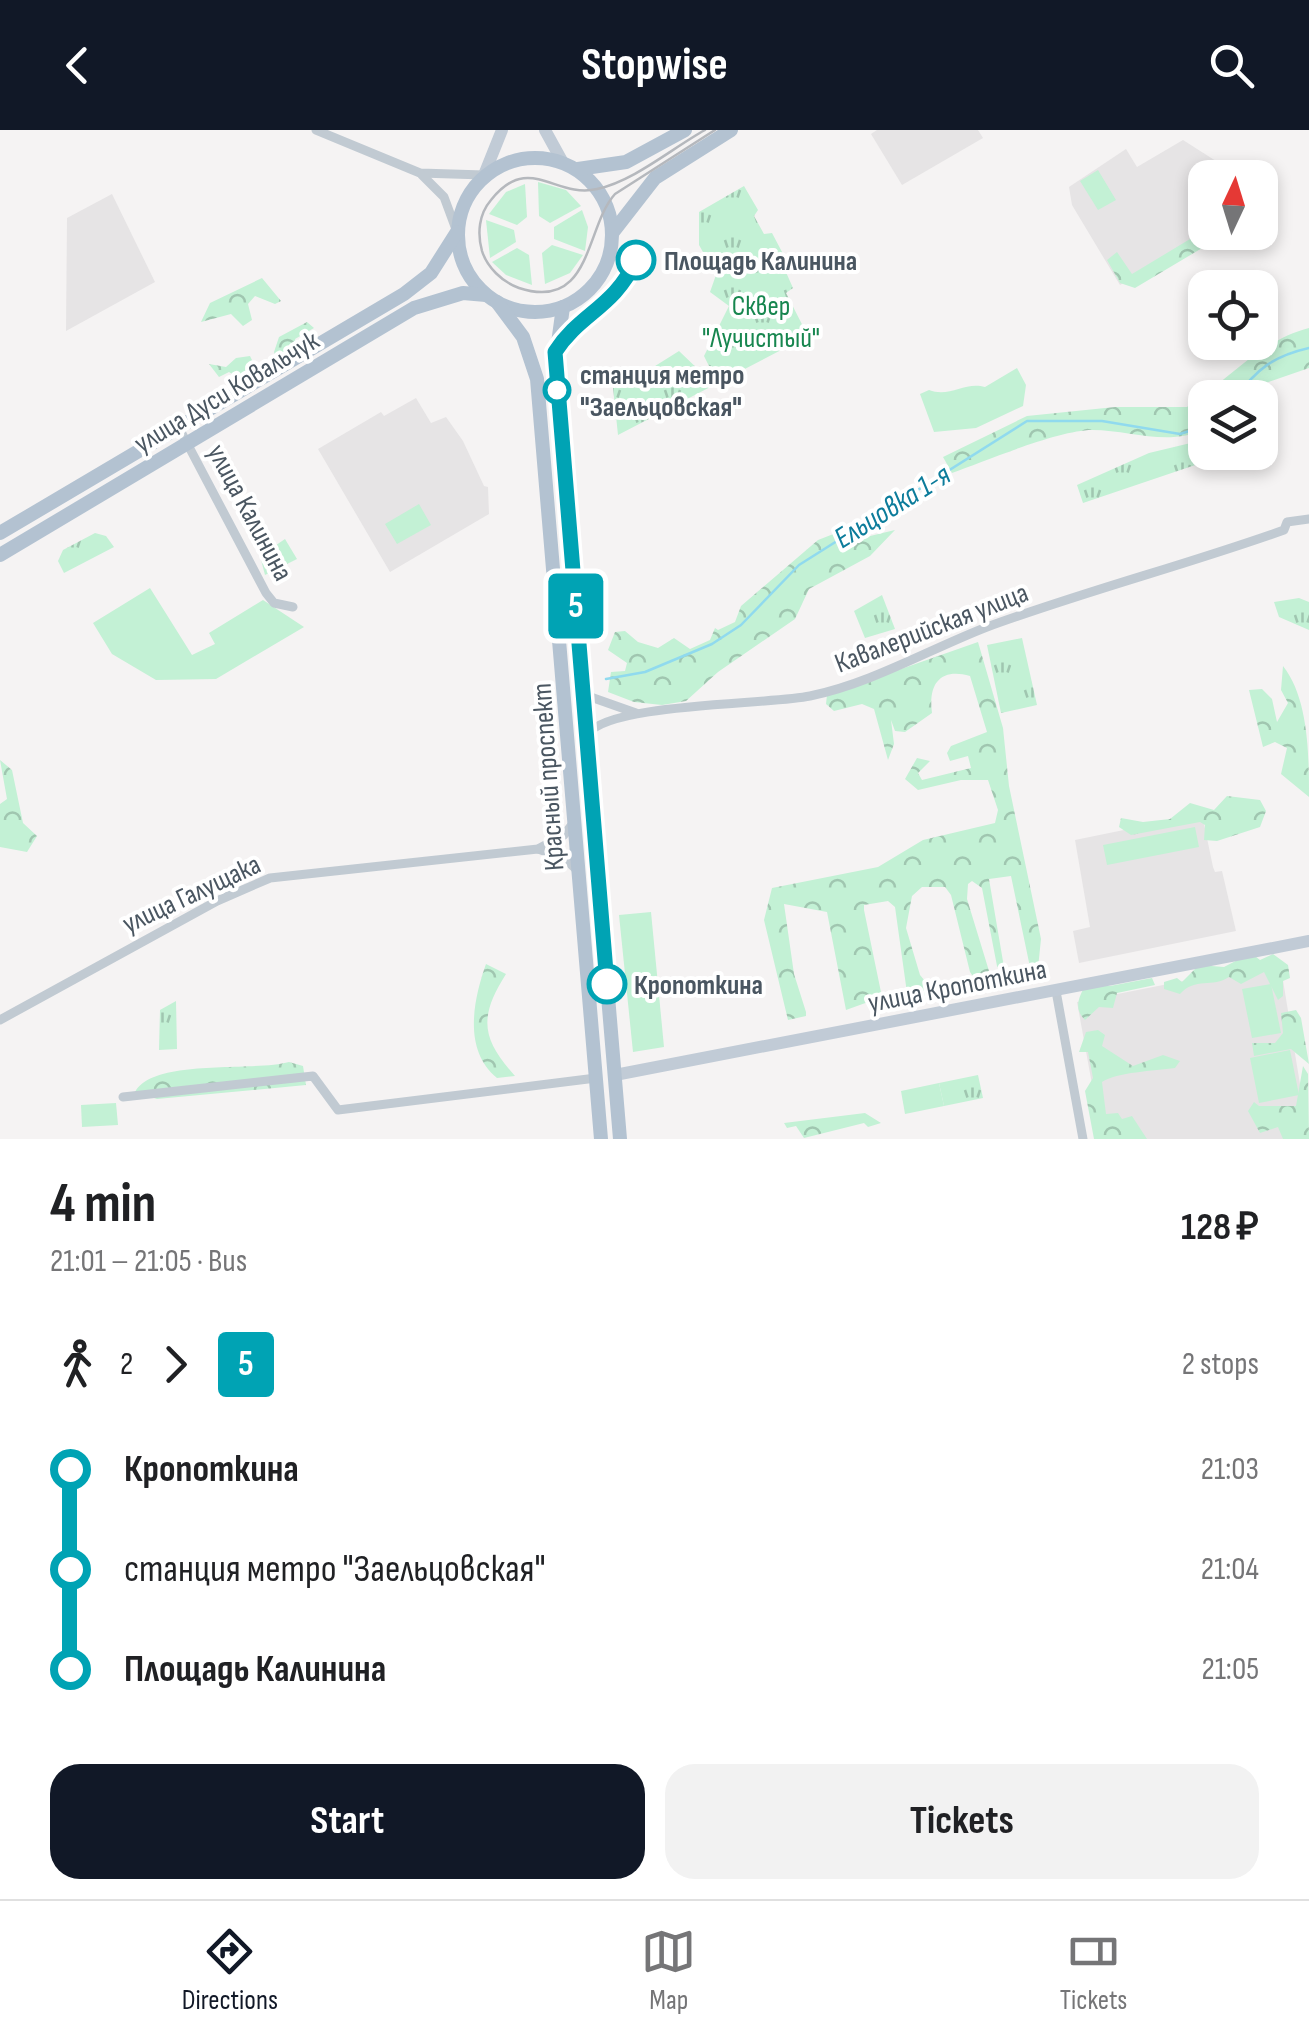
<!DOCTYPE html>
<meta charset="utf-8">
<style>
body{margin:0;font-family:"Sofia Sans Condensed",sans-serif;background:#f2f2f2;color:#202124;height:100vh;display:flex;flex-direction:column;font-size:38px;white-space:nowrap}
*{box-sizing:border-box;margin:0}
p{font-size:32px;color:#757577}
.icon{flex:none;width:55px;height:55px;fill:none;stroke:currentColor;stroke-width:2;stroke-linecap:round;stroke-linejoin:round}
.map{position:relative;height:1009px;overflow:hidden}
.side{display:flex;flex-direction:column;background:#fff;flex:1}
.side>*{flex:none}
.badge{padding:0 20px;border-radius:8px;font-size:35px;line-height:65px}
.needle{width:65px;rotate:4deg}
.buttons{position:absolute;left:1188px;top:30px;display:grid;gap:20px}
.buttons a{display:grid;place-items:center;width:90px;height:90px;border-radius:20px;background:#fff;box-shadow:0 5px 15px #0003;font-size:50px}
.map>.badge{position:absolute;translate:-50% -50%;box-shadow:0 0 0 5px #fff}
.legs{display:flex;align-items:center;gap:15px;height:110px;padding:0 50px;font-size:32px}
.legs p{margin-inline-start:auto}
.headline{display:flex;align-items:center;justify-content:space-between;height:170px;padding:0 50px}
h1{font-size:55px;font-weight:700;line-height:75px}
.button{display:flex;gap:20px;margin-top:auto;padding:20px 50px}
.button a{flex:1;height:115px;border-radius:30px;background:#111827;color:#fff;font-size:40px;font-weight:700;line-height:115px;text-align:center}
.button a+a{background:#f2f2f2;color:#202124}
ul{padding:0 50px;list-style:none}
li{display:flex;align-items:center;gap:35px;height:100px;font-size:38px}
li i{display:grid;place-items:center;width:15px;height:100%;margin:0 12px;background:currentColor}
li i::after{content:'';width:25px;height:25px;margin:-12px;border:8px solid;border-radius:50%;background:#fff}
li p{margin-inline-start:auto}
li:first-child i{background:linear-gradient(#0000 50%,currentColor 0)}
li:last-child i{background:linear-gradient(currentColor 50%,#0000 0)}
header{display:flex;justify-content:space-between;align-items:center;height:130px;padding:0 50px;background:#111827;color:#fff;font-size:45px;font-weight:700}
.tabs{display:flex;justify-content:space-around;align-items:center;height:140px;border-top:2px solid #e0e0e0;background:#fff;font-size:28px;color:#757577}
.tabs a{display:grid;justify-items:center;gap:5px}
.tabs .on{color:#111827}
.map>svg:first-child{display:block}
.education{fill:#e6e4e5}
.grass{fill:#c3f1d5}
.forest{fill:url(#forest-crowns)}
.park{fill:url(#park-tufts)}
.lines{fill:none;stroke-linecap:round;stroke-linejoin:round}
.stream{stroke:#90daee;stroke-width:2.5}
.street{stroke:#c1cad2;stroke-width:9}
.secondary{stroke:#c1cbd6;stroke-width:12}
.primary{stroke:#b3c2d1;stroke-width:14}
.tram{stroke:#b5b8bd;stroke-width:2.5}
.line-1-casing{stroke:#fff;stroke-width:22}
.line-1{stroke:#00a3b4;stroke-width:15}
.stop-1-dot{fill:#fff;stroke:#00a3b4;stroke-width:5}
.labels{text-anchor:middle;stroke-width:8;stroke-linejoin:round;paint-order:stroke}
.stop-label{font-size:28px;font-weight:bold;fill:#4a5661;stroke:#fff;text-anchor:start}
.park-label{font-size:28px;fill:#17864f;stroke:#fff}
.street-label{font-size:28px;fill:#4a5661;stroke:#fff}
.water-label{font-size:30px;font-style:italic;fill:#0c7c9b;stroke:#fff}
</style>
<header><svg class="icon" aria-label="back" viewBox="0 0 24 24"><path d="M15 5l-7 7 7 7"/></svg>Stopwise<svg class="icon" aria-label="search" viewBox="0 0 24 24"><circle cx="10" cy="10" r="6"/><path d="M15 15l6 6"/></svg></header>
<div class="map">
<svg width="1309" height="1009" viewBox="0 0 1309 1009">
<defs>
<pattern id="forest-crowns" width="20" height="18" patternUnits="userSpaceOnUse" patternTransform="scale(2.5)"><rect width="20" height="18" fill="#c3f1d5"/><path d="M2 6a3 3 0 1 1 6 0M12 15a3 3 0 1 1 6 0" fill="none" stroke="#a0c6b0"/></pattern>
<pattern id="park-tufts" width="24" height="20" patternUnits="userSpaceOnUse" patternTransform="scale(2.5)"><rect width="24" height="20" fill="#c3f1d5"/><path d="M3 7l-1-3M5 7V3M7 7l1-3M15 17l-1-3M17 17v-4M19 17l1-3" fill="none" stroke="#a0c6b0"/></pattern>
</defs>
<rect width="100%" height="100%" fill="#f5f3f3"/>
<g class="education">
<polygon points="877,0 978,0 983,8 902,55 871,4"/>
<polygon points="1183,10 1241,47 1205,48 1205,102 1215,103 1120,155 1072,75 1069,57 1126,19 1137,37"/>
<polygon points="112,64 155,152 66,201 67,88"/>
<polygon points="416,268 431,293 446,287 463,311 484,356 488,357 489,384 390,442 318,319 381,282 384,286"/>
<polygon points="1202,684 1213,737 1215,742 1222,741 1236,801 1079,833 1073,801 1090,797 1075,710"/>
<polygon points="1280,832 1309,1009 1102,1009 1077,872"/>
</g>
<g class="grass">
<polygon points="1098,40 1116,70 1098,80 1080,51"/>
<polygon points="538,52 566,60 581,76 550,93 539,86"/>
<polygon points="525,54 527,87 517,95 489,84 506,62"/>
<polygon points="582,80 588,97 585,121 554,109 554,97"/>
<polygon points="486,90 514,100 516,112 490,128"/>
<polygon points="552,115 583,125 570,143 545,154 542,123"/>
<polygon points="517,118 529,125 532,155 506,145 492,132"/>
<path d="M1017 238 1026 255 1023 276 976 298 934 302 920 264 929 260C950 268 965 251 985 257Z"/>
<polygon points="419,374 431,395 397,414 385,394"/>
<polygon points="150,458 192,525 215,514 209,503 263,470 304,497 216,549 156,550 112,524 93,493"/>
<polygon points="1195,697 1199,717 1107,735 1103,715"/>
<polygon points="651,782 664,917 633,922 619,785"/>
<polygon points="1271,854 1281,903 1252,908 1242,859"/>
<polygon points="1290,920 1299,965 1259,973 1250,928"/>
<polygon points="939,953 944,976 905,984 901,961"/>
<polygon points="116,973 118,995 82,997 81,975"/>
</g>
<g class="forest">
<polygon points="1205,100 1224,105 1135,158 1120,153 1107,130 1117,122 1132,144"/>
<polygon points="262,148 281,171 275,174 255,166 248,174 252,190 243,196 231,184 201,192 210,173"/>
<polygon points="307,192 314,198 295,209 298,220 278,232 274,222 279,207"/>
<path d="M1309 198V238L1257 256 1246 267 1205 268V299C1168 317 1131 300 1092 300 1059 300 985 331 952 343L943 327 1027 286 1115 277H1187C1229 250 1259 211 1309 198Z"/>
<polygon points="250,226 257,240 243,251 229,242 219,247 209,234 226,237 236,228"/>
<polygon points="895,400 870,426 809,459 795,489 718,542 686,571 662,575 634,572 608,562 611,542 625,541 627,533 608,520 615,502 625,501 638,512 658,518 674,508 690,519 710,510 715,498 718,500 735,492 741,476 818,410 836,403 866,407"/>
<polygon points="285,409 297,429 265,445 260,426"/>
<path d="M978 512 1003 598 1009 656 1041 809 1038 838 1031 842 1011 746 989 749 1006 849 997 836 982 758 972 751 968 754 967 769 989 841 988 851 980 857 970 842 951 765 945 757H922L912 766 906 798 920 845 930 857 925 870H908L895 777 888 771 864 775V780L882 867 846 880 827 782 784 774 794 844 806 882V886L788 890 764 790 772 758 878 737 923 710 995 693 998 680 988 650H961L918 660 905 649 917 628 930 631 918 643 922 650 971 638 968 626 950 631 947 623 951 616 987 602 970 546C941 538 928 553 932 583L905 602 895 601 891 590 894 614 888 630 874 579 862 574 834 581 826 574 827 565Z"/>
<path d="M1283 536C1309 569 1309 626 1309 667L1281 644 1287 618 1275 612 1263 617 1249 560 1262 559 1272 569 1277 592 1288 573 1281 560Z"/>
<polygon points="0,630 12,640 23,693 37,706 27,722 0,717 0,674 7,669"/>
<polygon points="1227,666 1260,670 1266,681 1260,697 1217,711 1204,710 1205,695 1200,692 1131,705 1119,697 1121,688 1143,692 1170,689 1190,673 1214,680"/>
<path d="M1251 823 1260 830 1273 824 1288 835 1290 848 1283 851V866L1278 870 1264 842 1241 854 1229 847C1213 858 1195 847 1180 864L1164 859V852L1177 848 1182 852 1199 835 1224 837Z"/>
<path d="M486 834 506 844C478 888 482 909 515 946L497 948C463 920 473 871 486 834Z"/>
<path d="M1152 848 1155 855 1117 863 1113 878 1099 877 1085 890C1073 878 1079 867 1086 854L1110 856Z"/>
<polygon points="1296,880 1301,888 1309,934 1291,919 1254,926 1252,913 1275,913 1283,903 1281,883"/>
<path d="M1098 900 1105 905 1102 916 1133 936 1163 925 1180 931 1175 938C1154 941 1117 942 1102 952L1106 984 1118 983 1122 989 1132 986 1147 1009H1094L1085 961 1093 948 1088 922H1079L1086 902Z"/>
<path d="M289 932 303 936 306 955 157 969 135 962C153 928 254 942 289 932Z"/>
<polygon points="1303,936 1308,944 1309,1009 1283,1009 1278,997 1260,1003 1248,981 1254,972 1259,976 1296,976"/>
<polygon points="865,983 881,993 868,997 864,993 804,1008 796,996 787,998 784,993"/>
</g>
<g class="park">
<polygon points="744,56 758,80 754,86 764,104 772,103 790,137 785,140 793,158 786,163 808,206 618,305 612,248 628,239 636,248 679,221 702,243 710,238 704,226 729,176 710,162 716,145 699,115 699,82"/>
<polygon points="1199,311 1205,312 1205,322 1214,323 1216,328 1083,373 1077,355 1149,323"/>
<polygon points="95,403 106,406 114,417 64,443 58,431 63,420"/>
<polygon points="882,465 895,499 865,508 854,481"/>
<polygon points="1299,468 1309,472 1309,500 1279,487 1274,472"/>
<polygon points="1022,508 1037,575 1001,583 987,515"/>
<polygon points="176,871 177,919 159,920 160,880"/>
<polygon points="978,945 983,968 944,976 939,953"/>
</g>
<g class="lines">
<g class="stream">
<path d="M1236 268C1256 239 1274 226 1309 218"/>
<polyline points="606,549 645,542 712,514 741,495 799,435 1027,291 1102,291 1180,304 1205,296"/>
</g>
<g class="street">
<polyline points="316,0 420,43 484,45"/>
<polyline points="422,45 444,67 457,102"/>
<polyline points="178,296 266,463 274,473 293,477"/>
<polyline points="585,565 636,583"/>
<path d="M588 604C610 573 766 575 810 566 870 554 930 519 987 497 1085 461 1186 435 1284 400L1287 392 1309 389"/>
<polyline points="538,719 564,728 578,741"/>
<polyline points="1056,861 1083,1009"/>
<polyline points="0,890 217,771 270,748 538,719 564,705 574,692"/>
<polyline points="123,967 313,946 338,980 596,948"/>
</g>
<g class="secondary">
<polyline points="545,0 562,31"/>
<polyline points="484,45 502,0"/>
<polyline points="615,945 1309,811"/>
</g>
<g class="primary">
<circle cx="535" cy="105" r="77"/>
<polyline points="578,39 626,32 685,0"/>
<polyline points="613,102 655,48 731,0"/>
<polyline points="497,172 523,207 537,249 601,1009"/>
<polyline points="563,177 555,235 620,1009"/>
<polyline points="0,403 404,164 431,143 457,102"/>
<polyline points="0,425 414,178 463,163 486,165"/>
</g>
<path class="tram" d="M705 0C671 19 634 51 597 59 555 69 529 22 491 70 479 84 477 103 482 121 487 137 502 152 519 158 592 182 585 97 615 64L715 0"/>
</g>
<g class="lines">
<defs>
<path id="line-1" d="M607 854 555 222C580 183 614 178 636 130"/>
</defs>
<use href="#line-1" class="line-1-casing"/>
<use href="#line-1" class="line-1"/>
</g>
<g class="stop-1-dot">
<circle cx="636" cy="130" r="18"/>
<circle cx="557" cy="260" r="12"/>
<circle cx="607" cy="854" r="18"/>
</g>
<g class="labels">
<g class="stop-label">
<text x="664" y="140">Площадь Калинина</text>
<text x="580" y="254">станция метро<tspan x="580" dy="32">"Заельцовская"</tspan></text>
<text x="634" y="864">Кропоткина</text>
</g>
<g class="park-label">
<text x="761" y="185">Сквер<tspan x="761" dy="32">"Лучистый"</tspan></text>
</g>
<g class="street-label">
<text transform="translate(226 261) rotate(-31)" y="10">улица Дуси Ковальчук</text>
<text transform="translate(251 382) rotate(62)" y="10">улица Калинина</text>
<text transform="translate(931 497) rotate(-21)" y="10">Кавалерийская улица</text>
<text transform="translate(547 647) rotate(-94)" y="10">Красный проспект</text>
<text transform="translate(191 763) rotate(-25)" y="10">улица Галущака</text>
<text transform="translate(957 855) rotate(-11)" y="10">улица Кропоткина</text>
</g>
<g class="water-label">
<text transform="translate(892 376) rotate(-32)" y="10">Ельцовка 1-я</text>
</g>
</g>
</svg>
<div class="buttons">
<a><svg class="needle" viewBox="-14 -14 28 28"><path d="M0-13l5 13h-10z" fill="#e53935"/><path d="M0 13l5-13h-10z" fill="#757577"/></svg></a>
<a><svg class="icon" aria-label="locate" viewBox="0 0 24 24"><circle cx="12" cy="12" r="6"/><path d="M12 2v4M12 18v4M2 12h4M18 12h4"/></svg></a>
<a><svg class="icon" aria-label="layers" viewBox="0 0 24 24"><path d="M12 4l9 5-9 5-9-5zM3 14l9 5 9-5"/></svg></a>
</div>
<b class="badge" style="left:576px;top:476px;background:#00a3b4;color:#fff">5</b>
</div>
<section class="side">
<div class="headline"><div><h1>4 min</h1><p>21:01 – 21:05 · Bus</p></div><b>128 ₽</b></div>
<div class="legs"><svg class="icon" aria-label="walk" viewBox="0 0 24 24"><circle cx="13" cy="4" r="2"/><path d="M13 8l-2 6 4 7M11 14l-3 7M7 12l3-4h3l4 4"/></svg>2<svg class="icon" aria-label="forward" viewBox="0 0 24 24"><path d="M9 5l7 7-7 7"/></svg><b class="badge" style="background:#00a3b4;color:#fff">5</b><p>2 stops</p></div>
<ul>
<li><i style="color:#00a3b4"></i><b>Кропоткина</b><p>21:03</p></li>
<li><i style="color:#00a3b4"></i><span>станция метро &quot;Заельцовская&quot;</span><p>21:04</p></li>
<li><i style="color:#00a3b4"></i><b>Площадь Калинина</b><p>21:05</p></li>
</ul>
<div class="button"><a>Start</a><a>Tickets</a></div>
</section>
<nav class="tabs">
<a class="on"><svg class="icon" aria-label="directions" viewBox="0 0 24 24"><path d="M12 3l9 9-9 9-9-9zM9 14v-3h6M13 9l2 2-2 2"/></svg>Directions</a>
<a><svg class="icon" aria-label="map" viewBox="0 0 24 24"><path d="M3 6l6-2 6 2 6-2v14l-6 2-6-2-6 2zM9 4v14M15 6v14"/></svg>Map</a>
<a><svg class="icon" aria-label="tickets" viewBox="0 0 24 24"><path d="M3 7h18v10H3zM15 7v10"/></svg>Tickets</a>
</nav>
